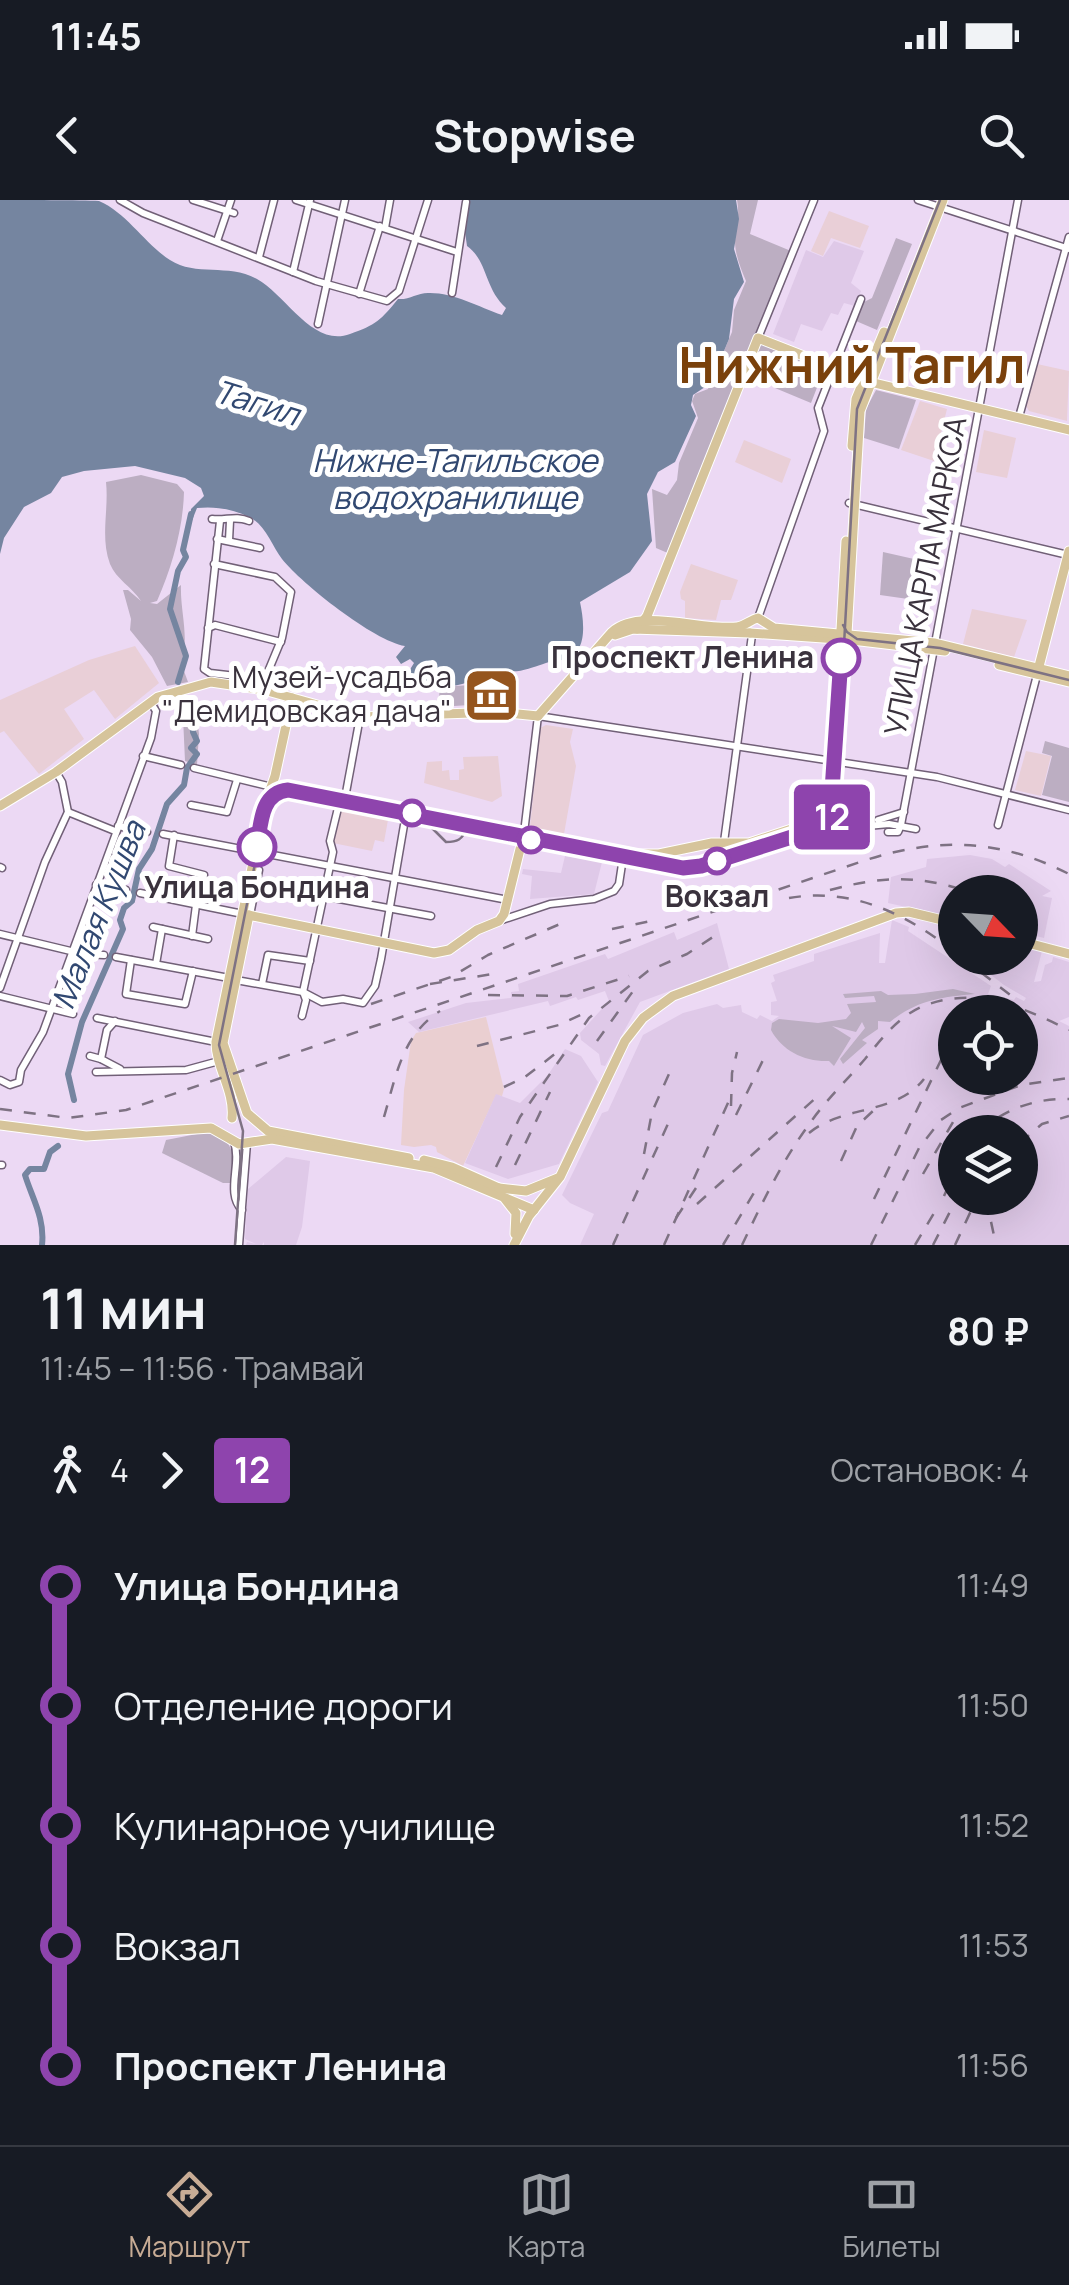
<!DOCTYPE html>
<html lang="ru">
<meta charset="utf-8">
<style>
body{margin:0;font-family:Manrope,sans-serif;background:#20242c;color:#f1f3f6;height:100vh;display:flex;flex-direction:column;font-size:38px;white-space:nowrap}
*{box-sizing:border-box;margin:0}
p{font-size:32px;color:#9ea1a6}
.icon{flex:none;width:55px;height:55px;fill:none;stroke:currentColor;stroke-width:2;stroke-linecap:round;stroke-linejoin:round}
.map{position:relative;height:1045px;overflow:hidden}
.drawer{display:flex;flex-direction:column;background:#171b24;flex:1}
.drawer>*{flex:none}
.badge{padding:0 20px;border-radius:8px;font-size:35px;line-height:65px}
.needle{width:65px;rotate:115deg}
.buttons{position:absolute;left:938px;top:675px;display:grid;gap:20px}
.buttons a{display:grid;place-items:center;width:100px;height:100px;border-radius:50%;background:#171b24;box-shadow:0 10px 40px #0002;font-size:50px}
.map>.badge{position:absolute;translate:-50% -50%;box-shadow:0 0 0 5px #fff}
.legs{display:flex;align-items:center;gap:15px;height:110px;padding:0 40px;font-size:32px}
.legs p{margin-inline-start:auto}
.overview{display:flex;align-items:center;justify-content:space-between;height:170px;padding:0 40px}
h1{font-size:55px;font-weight:700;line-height:75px}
ul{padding:0 40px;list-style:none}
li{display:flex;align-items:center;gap:35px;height:120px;font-size:38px}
li i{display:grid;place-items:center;width:15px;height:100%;margin:0 12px;background:currentColor}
li i::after{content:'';width:25px;height:25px;margin:-12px;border:8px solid;border-radius:50%;background:#171b24}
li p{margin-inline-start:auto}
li:first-child i{background:linear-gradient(#0000 50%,currentColor 0)}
li:last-child i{background:linear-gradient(currentColor 50%,#0000 0)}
.status{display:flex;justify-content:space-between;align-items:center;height:70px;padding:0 50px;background:#171b24;direction:ltr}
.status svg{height:28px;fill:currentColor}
header{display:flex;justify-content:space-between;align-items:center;height:130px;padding:0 40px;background:#171b24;font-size:45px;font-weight:700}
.tabs{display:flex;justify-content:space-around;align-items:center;height:140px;border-top:2px solid #363941;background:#171b24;font-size:28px;color:#9ea1a6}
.tabs a{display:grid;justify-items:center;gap:5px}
.tabs .active{color:#c8ac95}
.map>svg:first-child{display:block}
.commercial{fill:#eacfd1}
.built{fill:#dfc9e8;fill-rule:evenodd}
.education{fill:#e9cfd7}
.green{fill:#bcaec2}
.water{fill:#7585a0}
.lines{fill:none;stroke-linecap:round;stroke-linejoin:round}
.river{stroke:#7585a0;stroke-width:6}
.minor-casing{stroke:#716077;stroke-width:9}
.major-casing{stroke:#fff;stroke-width:11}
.minor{stroke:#fff;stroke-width:6}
.major{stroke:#d6c49b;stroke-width:9}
.tram{stroke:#7e7283;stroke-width:2.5}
.rail{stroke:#7e7283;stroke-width:2.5;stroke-dasharray:12 12;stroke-linecap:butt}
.line-1-casing{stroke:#fff;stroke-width:22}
.line-1{stroke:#8e44ad;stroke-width:15}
.stop-1-dot{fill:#fff;stroke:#8e44ad;stroke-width:5}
.labels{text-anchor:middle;stroke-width:10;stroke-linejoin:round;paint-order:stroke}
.street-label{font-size:30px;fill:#3a323d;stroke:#fff}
.stop-label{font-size:30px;font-weight:bold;fill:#3a323d;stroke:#fff}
.poi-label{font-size:30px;fill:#3a323d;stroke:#fff;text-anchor:end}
.water-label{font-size:32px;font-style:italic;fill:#314871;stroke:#fff}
.town-label{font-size:50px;font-weight:bold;fill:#7a410b;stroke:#fff}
</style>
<div class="status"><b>11:45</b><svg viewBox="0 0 49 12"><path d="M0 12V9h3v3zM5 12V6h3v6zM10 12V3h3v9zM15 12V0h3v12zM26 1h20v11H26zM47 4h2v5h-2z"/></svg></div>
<header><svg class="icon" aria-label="back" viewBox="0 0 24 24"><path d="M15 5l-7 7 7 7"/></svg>Stopwise<svg class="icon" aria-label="search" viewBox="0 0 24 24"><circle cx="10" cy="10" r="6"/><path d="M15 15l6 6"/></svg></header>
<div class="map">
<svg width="1069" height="1045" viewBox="0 0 1069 1045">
<rect width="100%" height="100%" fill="#ecd9f4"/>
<polygon class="commercial" points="486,817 504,889 502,896 496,895 463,966 437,952 436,947 431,945 414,947 401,945 404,890 411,841 416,833"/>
<g class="built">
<polygon points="834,41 864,51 851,83 861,91 855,106 844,103 838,115 831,113 822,131 801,124 794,142 773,134 806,50 823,57"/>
<polygon points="970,655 992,659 1005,667 1009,664 1051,691 1042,696 1052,698 1044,738 1020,732 1020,692 955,692 955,718 888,703 891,677 926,667 927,659"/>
<polygon points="565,656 602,662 594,694 530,699 532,676 522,674 523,669 561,673"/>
<path d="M892 720 909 727 908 731 991 786 988 794 1014 800 1016 797 1024 801 1026 798 1004 785 969 758H1020V745L1042 751 1034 782 1041 781 1045 765 1052 762 1053 757 1069 762V817L1059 821 1069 826V1045H580L594 1014 570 1003 562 995 602 913 608 911 643 835 683 813 717 804 723 808 741 805 742 812 757 819 760 815 772 821 779 816 771 815V802L777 801 771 783 775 781 773 775 814 761V754L880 733 879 763H885ZM955 812H1020V878H955ZM955 932H1020V998H955Z"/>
<polygon points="717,723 729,769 640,802 605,866 601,865 599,854 581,840 580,833 609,801 605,791 578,800 576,797 550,806 548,801 419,832 408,822 466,803 511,798 511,792 519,791 518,784 605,754 608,759 674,732 677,740"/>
<polygon points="565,849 581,856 598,882 559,964 508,979 465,963 496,894 520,903 548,875"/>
<polygon points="286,957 310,961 302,1027 296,1045 264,1045 264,1042 262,1045 246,1045 247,1042 256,1044 245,1039 248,989"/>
</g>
<g class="education">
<polygon points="829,11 869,26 860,48 831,38 823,56 811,51"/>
<polygon points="1037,164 1069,171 1067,221 1029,211 1025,204"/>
<polygon points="920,201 947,209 934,261 901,250"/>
<polygon points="984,230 1016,238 1007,278 976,272"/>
<polygon points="744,240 791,259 782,283 735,262"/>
<polygon points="691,364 738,380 731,400 721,400 716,420 685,418 685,401 681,399 680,392"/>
<polygon points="972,409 1027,420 1014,457 963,444"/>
<polygon points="135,446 159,483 115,519 94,490 64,509 84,539 39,574 4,531 0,533 0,500 89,460"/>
<polygon points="546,525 573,529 570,542 576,566 564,634 530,627 540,528"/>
<polygon points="1026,551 1051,556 1041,596 1015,590"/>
<polygon points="498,556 502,596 492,602 424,583 427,562 442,561 442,571 449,570 450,580 459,580 459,570 464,569 463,557"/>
<polygon points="341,610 388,620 384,642 375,640 372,651 333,643"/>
</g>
<g class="green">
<path d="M737 0H758L750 34 791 51 670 354 656 348 652 289 667 295 677 280 679 263 698 218 692 201 695 194 708 189 732 132 734 110 746 81C741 69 735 55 735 41 736 26 740 16 737 0Z"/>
<polygon points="896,38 912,44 877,130 856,121 864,102 872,98"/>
<polygon points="760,142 825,167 811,203 775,188 776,185 748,171"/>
<polygon points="876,190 916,200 899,249 864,238 866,209"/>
<path d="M141 275 177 284 184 292C183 329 172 367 157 401L150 403 157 404 181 385C180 412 190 438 181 463L188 482 167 486 152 457 130 430 131 419 123 390H128L141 401C132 387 116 379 110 364 100 337 109 310 106 282Z"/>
<polygon points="883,352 914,359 908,399 880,395"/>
<polygon points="486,472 501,473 502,503 438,507 440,487 471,485"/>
<polygon points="195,497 199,534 197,565 185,561 183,517 177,499"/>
<polygon points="1045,541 1069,548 1069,602 1042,595 1052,556 1042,553"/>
<path d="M953 789 975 794C942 797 917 800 890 822L878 821V829L862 840 867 843 843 864 840 859 865 828 862 822 856 832 832 826 851 838 834 866 829 861C805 862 782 851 771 830L772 823 779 819 818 823 846 819 851 813 847 804 876 802 874 796 845 798 843 794 881 791 888 795 915 794Z"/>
<path d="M202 933C235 934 235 956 232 983H223L162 953 166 940Z"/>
</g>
<path class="water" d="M0 0C21 0 82 0 99 1 127 13 145 44 170 60 196 77 229 63 257 79 286 95 313 148 350 134 376 125 381 120 398 99 410 100 418 92 430 93 454 93 479 107 502 115L506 108C484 88 488 61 467 46L464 25 470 0H736L739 19 734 49 744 82 734 99 729 139 721 158 705 187 693 195 691 205 696 216 675 262 658 272 647 294 652 341 630 372 580 402C584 421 588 452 566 459 561 461 555 460 549 462 518 472 522 473 487 470 463 492 434 489 406 476L414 463 410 459 401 464 396 457 405 446C374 441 302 384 282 359 272 346 265 324 249 317 233 309 215 306 197 308L189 328 191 309 204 296 201 288 185 278 135 266 84 271 62 277 51 293 24 307 4 338 0 354Z"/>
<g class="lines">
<g class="river">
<polyline points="178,482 186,456 170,409 178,371 186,357 183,350 191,314"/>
<polyline points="74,900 68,874 82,822 123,729 120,720 124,708 132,701 139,669 152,649 167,604 184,585 187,568 197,554 191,548 197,541 193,532 192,516 181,498"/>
<path d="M42 1045C45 1018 32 998 25 975L30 969H44L50 952 58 946"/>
</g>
<defs>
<g id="minor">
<polyline points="120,0 143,13 316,81 387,101 399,91 428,0"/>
<polyline points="193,0 234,13"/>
<polyline points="296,0 457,52"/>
<polyline points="918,0 1069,49"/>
<polyline points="385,28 390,0"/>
<polyline points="217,41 231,0"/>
<polyline points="259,57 274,0"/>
<polyline points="293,72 310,0"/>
<polyline points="452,93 466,2"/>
<polyline points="359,94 380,26"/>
<polyline points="318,124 345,0"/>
<polyline points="758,138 814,0"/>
<polyline points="1019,217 1069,37"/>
<polyline points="849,303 1068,355"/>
<path d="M212 319C225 321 236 315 249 321"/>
<polyline points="220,321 204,469 210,473 236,476 240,485"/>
<polyline points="217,339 260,348"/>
<polyline points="229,340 230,321"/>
<polyline points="214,364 275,377 291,392 282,438 267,474 264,490"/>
<polyline points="758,418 824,231 818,208 861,99"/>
<polyline points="208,428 215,425 281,442"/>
<polyline points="143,556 181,565"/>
<polyline points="194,568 272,587"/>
<polyline points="345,598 360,517"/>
<polyline points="191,605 227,612 237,580"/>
<polyline points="68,612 115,631"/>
<polyline points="821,620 835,629 889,624 916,629"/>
<polyline points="878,620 904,612"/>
<polyline points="437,622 522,642"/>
<polyline points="998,625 1037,475"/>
<polyline points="118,626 147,632"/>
<polyline points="888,632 898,632 901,625 1018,0"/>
<polyline points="524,633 538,516 937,577 1069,610"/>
<polyline points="163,634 508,700"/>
<polyline points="174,635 169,666 204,675 200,705"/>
<polyline points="724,642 752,435"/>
<polyline points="0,667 2,668"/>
<polyline points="96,685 126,690"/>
<polyline points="256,687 295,694"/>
<polyline points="140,693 243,714"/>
<polyline points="323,696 431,716"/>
<polyline points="250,715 259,670"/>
<polyline points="502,720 550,704 594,699 614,691 619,684 624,651"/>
<polyline points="153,727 208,739"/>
<polyline points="0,734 83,754 104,755"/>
<polyline points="192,736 196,705"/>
<polyline points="116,757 229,778"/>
<polyline points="131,760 126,794 185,804 193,771"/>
<polyline points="156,764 162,729"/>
<polyline points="236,780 303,792 322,802 343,799 363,803 375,786 381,759 404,625"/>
<polyline points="262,784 268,755 310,761"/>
<polyline points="0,788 45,662 68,612 62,582 56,572"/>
<polyline points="0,796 73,814"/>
<polyline points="302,816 306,800 303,792 333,652 330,641 338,608"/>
<polyline points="97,818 216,842"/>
<polyline points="115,821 107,830 101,859 120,869"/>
<polyline points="90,856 101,859"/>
<polyline points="96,872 186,870 219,861"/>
<polyline points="0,880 10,885 19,882 21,870 43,832 151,538 156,511 151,503"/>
<path d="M234 942C242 964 225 993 242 1010"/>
<polyline points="0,965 2,965"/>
<polyline points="239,1045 247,943"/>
</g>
<g id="major">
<polyline points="852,246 856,199 884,132"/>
<polyline points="637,429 647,416 758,138 870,182 1069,230"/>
<polyline points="750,433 852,440 945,451"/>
<polyline points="615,435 633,429 750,433"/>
<polyline points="999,465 1069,482"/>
<polyline points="1037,474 1069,351"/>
<path d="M538 516 612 432C640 407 701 431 737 427 745 426 750 420 758 418L774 428 935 443 1069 476"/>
<polyline points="832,590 846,341"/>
<polyline points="0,606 56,572 158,497 211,482 264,490 360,517 499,512 538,516"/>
<polyline points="837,606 841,627"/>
<polyline points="828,617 837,605 860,211 943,0"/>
<polyline points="243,714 434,753 449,750 477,730 499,721 504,714 524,633 637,654 659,654 712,643 749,643 828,617"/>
<polyline points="249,715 223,843 247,913 268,931 409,958"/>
<polyline points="1020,741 1069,754"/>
<path d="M232 918C235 891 216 868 216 842L265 605 275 576 292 498"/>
<polyline points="0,925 86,936 211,928 239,944 272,939 434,968 534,1010"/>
<polyline points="424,960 452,967 499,988"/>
<polyline points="499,988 526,991 558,978"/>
<polyline points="505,999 516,1013 515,1034"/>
<polyline points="514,1045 529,1016 560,977 625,841 643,818 673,796 896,713 909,712 955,723"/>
</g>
</defs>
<use href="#minor" class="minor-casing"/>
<use href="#major" class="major-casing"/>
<use href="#minor" class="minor"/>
<use href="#major" class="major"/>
<g class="tram">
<polyline points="843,425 847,432 857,439 940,448 1069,480"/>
<path d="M421 617 446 642C456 642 464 640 465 628L459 622"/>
<polyline points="235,1045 243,931 219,845 266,608 273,596 288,591 687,670 777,643 831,623 835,608 857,209 940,0"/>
</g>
<g class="rail">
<path d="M830 690C882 676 916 675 967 691"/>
<path d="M789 698C853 687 906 714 955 752"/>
<polyline points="612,729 656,720"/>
<polyline points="962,758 1017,800"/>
<polyline points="430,784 499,773"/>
<polyline points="488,795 567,796 629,776"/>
<polyline points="371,804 451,777 488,755 560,724"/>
<polyline points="597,841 636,787"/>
<polyline points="477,846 559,825 589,811"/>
<polyline points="504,887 525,877 560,850"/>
<polyline points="731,906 732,873 737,852"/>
<path d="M0 909 68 918 126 910 866 660C938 637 1001 639 1069 674"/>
<polyline points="736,915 767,852"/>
<path d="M384 917C396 876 402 835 440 811"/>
<path d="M980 932C1003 909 1036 898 1069 899"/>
<polyline points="1006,932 1018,924"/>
<path d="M809 933C843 905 896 915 924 879"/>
<polyline points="1020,943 1042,924 1069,916"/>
<polyline points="644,954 652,912 669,874"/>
<polyline points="841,961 857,926 874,910"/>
<polyline points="515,965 550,892"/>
<polyline points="496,967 520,917 589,818 648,771 687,754 719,733"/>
<polyline points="923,974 953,922"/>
<polyline points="944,996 955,972"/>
<polyline points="991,998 990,1017 996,1045"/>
<polyline points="874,999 954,833"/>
<polyline points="697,1004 819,895"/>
<polyline points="676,1018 698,985"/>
<polyline points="613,1045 672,915"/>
<polyline points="664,1045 732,894"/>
<polyline points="723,1045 755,991"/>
<path d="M742 1045C762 1003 782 961 810 923 826 900 847 880 865 859 883 837 901 813 929 804 979 787 1024 808 1069 830"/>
<polyline points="871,1045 919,948 941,920 959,908 1021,885 1069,878"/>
<polyline points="915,1045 937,1008"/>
<polyline points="933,1045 957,998"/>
<polyline points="955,1045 977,998"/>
</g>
</g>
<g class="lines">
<defs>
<path id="line-1" d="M257 647C261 625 260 593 288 590L683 668 701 666 823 627 830 620 841 458"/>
</defs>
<use href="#line-1" class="line-1-casing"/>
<use href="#line-1" class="line-1"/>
</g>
<defs>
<symbol id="museum-square" viewBox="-11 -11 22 22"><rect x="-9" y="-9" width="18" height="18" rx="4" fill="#95551e" stroke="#fff"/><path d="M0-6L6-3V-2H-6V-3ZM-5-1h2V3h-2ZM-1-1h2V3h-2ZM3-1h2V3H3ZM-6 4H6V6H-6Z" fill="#fff"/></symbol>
</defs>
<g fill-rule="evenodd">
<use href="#museum-square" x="460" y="464" width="63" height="63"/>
</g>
<g class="stop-1-dot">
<circle cx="841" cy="458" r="18"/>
<circle cx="412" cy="613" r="12"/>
<circle cx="531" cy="640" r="12"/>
<circle cx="257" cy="647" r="18"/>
<circle cx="717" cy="661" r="12"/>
</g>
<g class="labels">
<g class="street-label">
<text transform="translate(926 376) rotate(-79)" y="10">УЛИЦА КАРЛА МАРКСА</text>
</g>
<g class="stop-label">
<text x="814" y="468" text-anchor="end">Проспект Ленина</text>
<text x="257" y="698">Улица Бондина</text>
<text x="717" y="707">Вокзал</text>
</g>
<g class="poi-label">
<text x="452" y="488">Музей-усадьба<tspan x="452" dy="34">"Демидовская дача"</tspan></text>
</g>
<g class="water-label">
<text transform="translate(257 203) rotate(17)" y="11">Тагил</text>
<text x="455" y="272">Нижне-Тагильское<tspan x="455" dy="37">водохранилище</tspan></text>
<text transform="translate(99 715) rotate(-68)" y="11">Малая Кушва</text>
</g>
<g class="town-label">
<text x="852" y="183">Нижний Тагил</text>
</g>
</g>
</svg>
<div class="buttons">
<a><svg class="needle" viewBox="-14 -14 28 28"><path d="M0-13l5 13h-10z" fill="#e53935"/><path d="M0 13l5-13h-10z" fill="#9ea1a6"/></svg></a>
<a><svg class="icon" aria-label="locate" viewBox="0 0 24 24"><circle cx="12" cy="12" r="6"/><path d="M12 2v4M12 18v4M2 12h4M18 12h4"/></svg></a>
<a><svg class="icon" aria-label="layers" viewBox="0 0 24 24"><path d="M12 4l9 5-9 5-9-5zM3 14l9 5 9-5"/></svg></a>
</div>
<b class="badge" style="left:832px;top:617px;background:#8e44ad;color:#fff">12</b>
</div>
<section class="drawer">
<div class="overview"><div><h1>11 мин</h1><p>11:45 – 11:56 · Трамвай</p></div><b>80 ₽</b></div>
<div class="legs"><svg class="icon" aria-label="walk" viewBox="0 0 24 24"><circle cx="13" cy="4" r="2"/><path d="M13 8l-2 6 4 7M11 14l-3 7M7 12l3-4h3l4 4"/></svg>4<svg class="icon" aria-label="forward" viewBox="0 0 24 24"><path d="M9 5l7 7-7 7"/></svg><b class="badge" style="background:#8e44ad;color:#fff">12</b><p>Остановок: 4</p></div>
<ul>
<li><i style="color:#8e44ad"></i><b>Улица Бондина</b><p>11:49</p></li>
<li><i style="color:#8e44ad"></i><span>Отделение дороги</span><p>11:50</p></li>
<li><i style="color:#8e44ad"></i><span>Кулинарное училище</span><p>11:52</p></li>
<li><i style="color:#8e44ad"></i><span>Вокзал</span><p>11:53</p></li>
<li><i style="color:#8e44ad"></i><b>Проспект Ленина</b><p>11:56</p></li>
</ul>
</section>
<nav class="tabs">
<a class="active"><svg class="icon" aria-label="directions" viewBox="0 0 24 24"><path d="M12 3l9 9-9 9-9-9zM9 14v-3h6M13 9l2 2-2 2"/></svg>Маршрут</a>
<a><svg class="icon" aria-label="map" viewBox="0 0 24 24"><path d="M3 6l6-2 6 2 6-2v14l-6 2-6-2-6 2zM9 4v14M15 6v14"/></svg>Карта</a>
<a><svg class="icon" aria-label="tickets" viewBox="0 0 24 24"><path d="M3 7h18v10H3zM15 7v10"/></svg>Билеты</a>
</nav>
